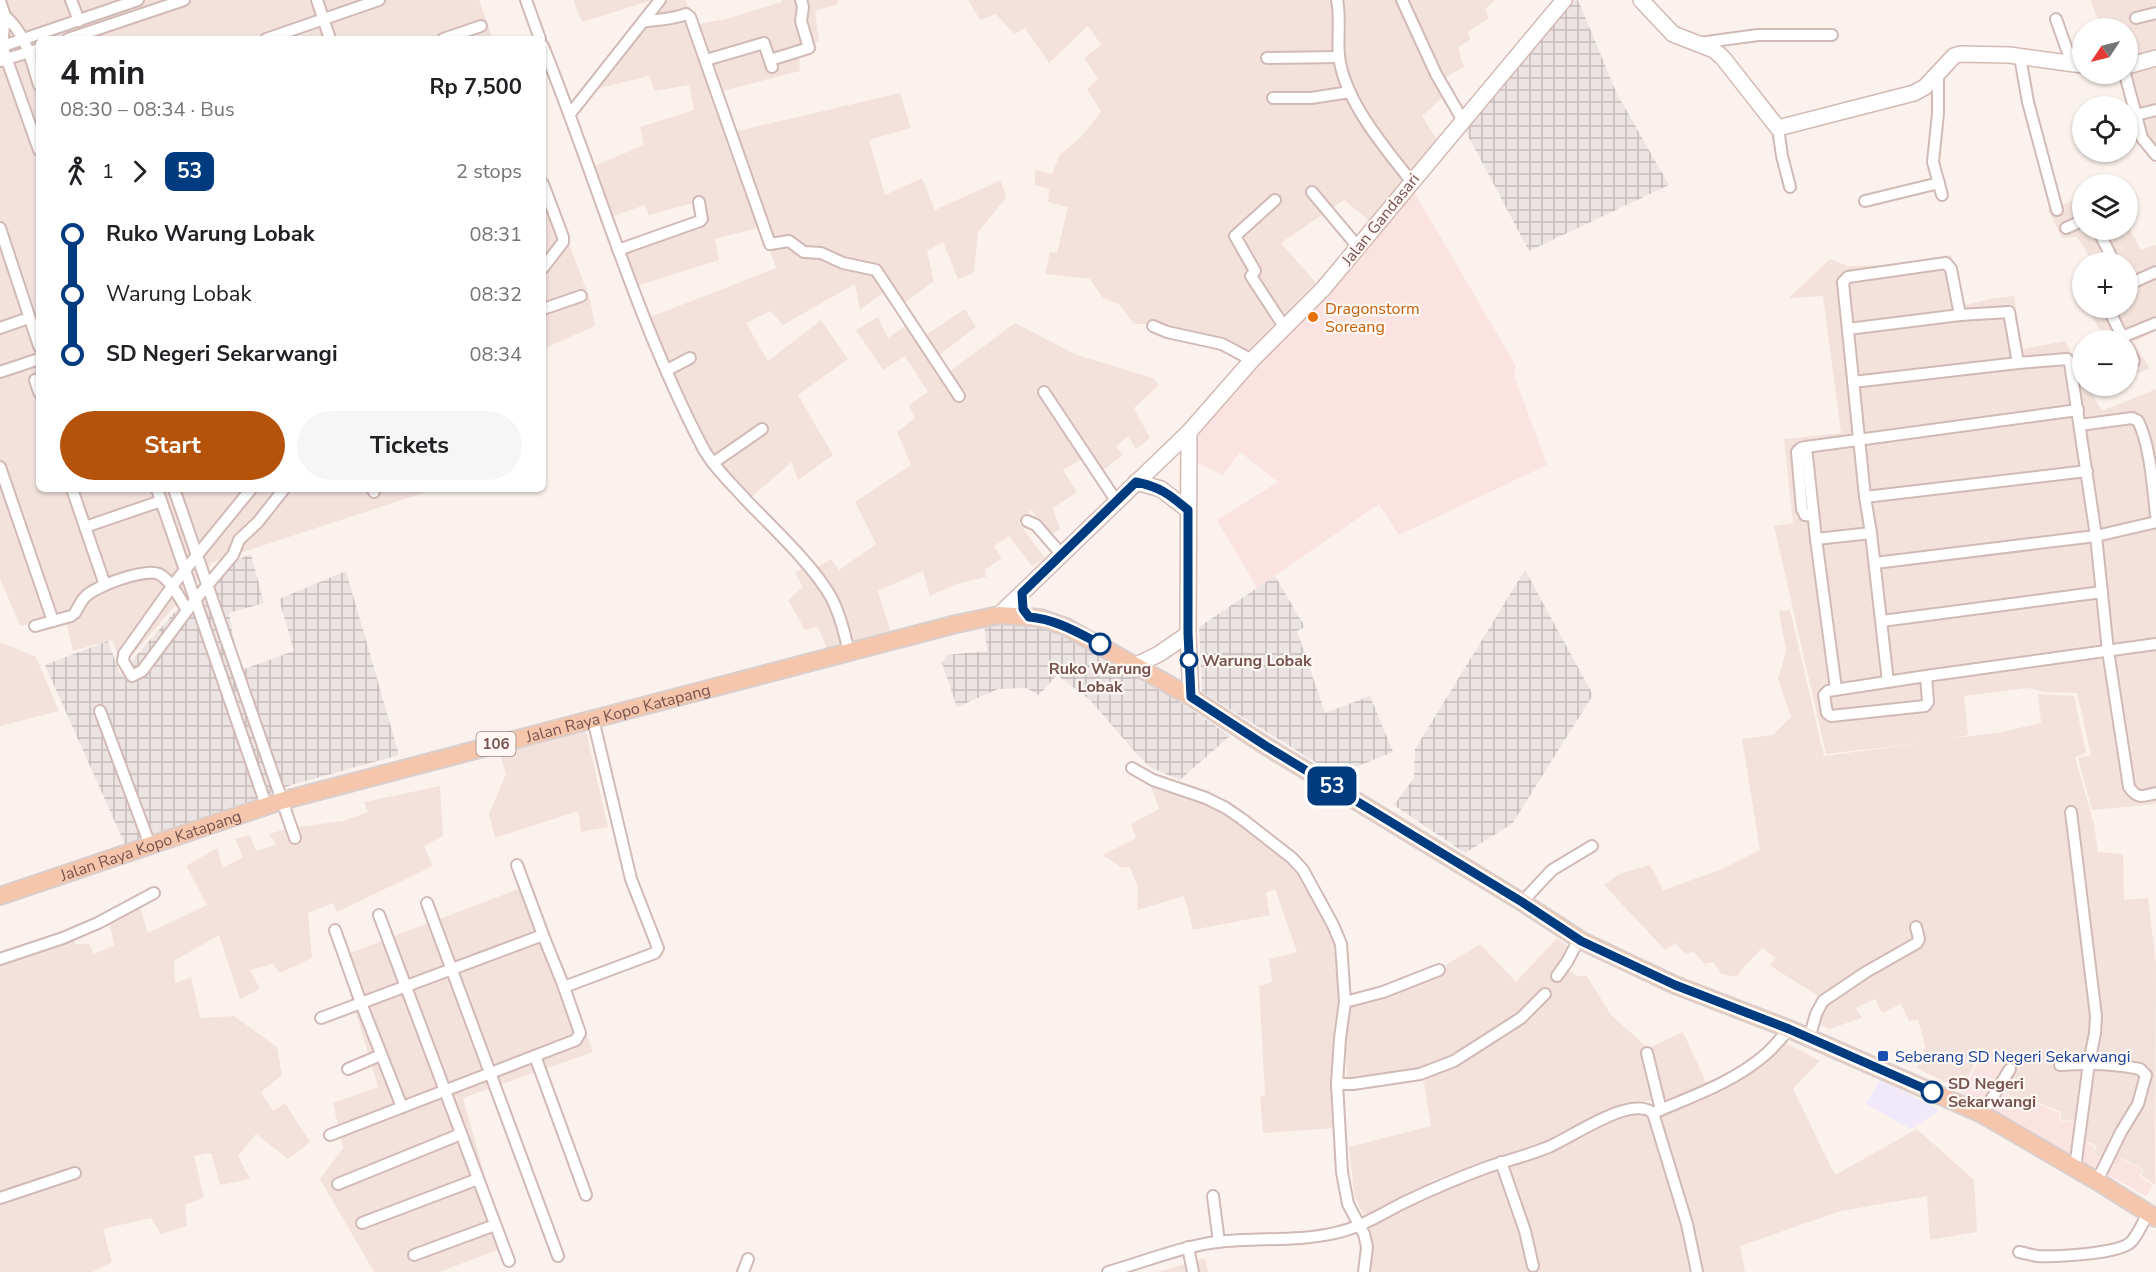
<!DOCTYPE html>
<meta charset="utf-8">
<style>
body{margin:0;font-family:"Nunito Sans",sans-serif;background:#f6f6f6;color:#202124;height:100vh;display:flex;flex-direction:column;font-size:22px;white-space:nowrap}
*{box-sizing:border-box;margin:0}
p{font-size:20px;color:#757577}
.icon{flex:none;width:33px;height:33px;fill:none;stroke:currentColor;stroke-width:2;stroke-linecap:round;stroke-linejoin:round}
.map{position:relative;flex:1;overflow:hidden}
.panel{position:absolute;left:36px;top:36px;width:510px;height:456px;display:flex;flex-direction:column;background:#fff;border-radius:9px;box-shadow:0 2px 4px #0004}
.panel>*{flex:none}
.badge{padding:0 12px;border-radius:9px;font-size:21px;line-height:39px}
.needle{width:39px;rotate:235deg}
.buttons{position:absolute;left:2072px;top:18px;display:grid;gap:12px}
.buttons a{display:grid;place-items:center;width:66px;height:66px;border-radius:50%;background:#fff;box-shadow:0 2px 4px #0004;font-size:30px}
.map>.badge{position:absolute;translate:-50% -50%;box-shadow:0 0 0 3px #fff}
.legs{display:flex;align-items:center;gap:9px;height:66px;padding:0 24px;font-size:20px}
.legs p{margin-inline-start:auto}
.headline{display:flex;align-items:center;justify-content:space-between;height:102px;padding:0 24px}
h1{font-size:33px;font-weight:700;line-height:45px}
.action{display:flex;gap:12px;margin-top:auto;padding:12px 24px}
.action a{flex:1;height:69px;border-radius:36px;background:#b45309;color:#fff;font-size:24px;font-weight:700;line-height:69px;text-align:center}
.action a+a{background:#f6f6f6;color:#202124}
ul{padding:0 24px;list-style:none}
li{display:flex;align-items:center;gap:21px;height:60px;font-size:22px}
li i{display:grid;place-items:center;width:9px;height:100%;margin:0 8px;background:currentColor}
li i::after{content:'';width:15px;height:15px;margin:-8px;border:4px solid;border-radius:50%;background:#fff}
li p{margin-inline-start:auto}
li:first-child i{background:linear-gradient(#0000 50%,currentColor 0)}
li:last-child i{background:linear-gradient(currentColor 50%,#0000 0)}
.map>svg:first-child{display:block}
.residential{fill:#f3e2dc}
.commercial{fill:#fbe3e2}
.industrial{fill:url(#industrial-grid)}
.education{fill:#efe9f9}
.lines{fill:none;stroke-linecap:round;stroke-linejoin:round}
.street-casing{stroke:#d1bab5;stroke-width:14}
.secondary-casing{stroke:#d3b9b2;stroke-width:18}
.primary-casing{stroke:#d9cfce;stroke-width:20}
.street{stroke:#fff;stroke-width:10}
.secondary{stroke:#fff;stroke-width:15}
.primary{stroke:#f5c6ab;stroke-width:16}
.line-1-casing{stroke:#fff;stroke-width:14}
.line-1{stroke:#003b80;stroke-width:9}
.food-dot{fill:#e8710a;stroke:#fef7f4;stroke-width:2}
.stop-1-dot{fill:#fff;stroke:#003b80;stroke-width:3}
.transit-dot{fill:#1a4fb4;stroke:#fef7f4;stroke-width:2}
.labels{text-anchor:middle;stroke-width:4.5;stroke-linejoin:round;paint-order:stroke}
.shield{fill:#fef7f4;stroke:#a08581;stroke-width:1.5}
.shield-label{font-size:15px;font-weight:bold;fill:#775450}
.street-label{font-size:16px;fill:#775450;stroke:#fef7f4}
.food-label{font-size:16px;fill:#c56008;stroke:#fef7f4;text-anchor:start}
.stop-label{font-size:16px;font-weight:bold;fill:#775450;stroke:#fef7f4;text-anchor:start}
.transit-label{font-size:16px;fill:#164399;stroke:#fef7f4;text-anchor:start}
</style>
<div class="map">
<svg width="2156" height="1272" viewBox="0 0 2156 1272">
<defs>
<pattern id="industrial-grid" width="8" height="8" patternUnits="userSpaceOnUse" patternTransform="scale(1.5)"><rect width="8" height="8" fill="#ece4e2"/><path d="M0 4h8M4 0v8" fill="none" stroke="#c4bbba"/></pattern>
</defs>
<rect width="100%" height="100%" fill="#fcf2ed"/>
<g class="residential">
<polygon points="0,0 479,0 493,39 39,39 39,489 435,489 213,562 123,666 112,640 73,651 66,623 20,625 0,579"/>
<polygon points="573,0 653,0 582,22"/>
<polygon points="657,0 685,0 698,24 726,19 782,2 781,0 837,0 838,4 815,11 819,41 799,49 800,71 719,92 733,132 900,93 911,128 869,140 885,195 922,178 935,210 1001,180 1006,198 978,232 974,273 958,279 943,242 927,251 934,281 900,306 884,292 860,310 855,284 783,325 770,311 746,323 768,361 821,320 848,359 798,395 833,455 798,480 792,462 749,499 719,466 648,318 776,268 762,227 715,239 719,260 633,287 620,245 700,216 697,202 649,215 645,205 605,219 589,168 644,145 640,127 694,110 689,85 655,91 649,76 588,91"/>
<polygon points="968,0 1495,0 1485,9 1489,18 1468,32 1470,40 1458,47 1464,67 1437,82 1443,97 1422,116 1439,143 1372,223 1344,200 1281,243 1317,284 1252,355 1234,343 1150,324 1134,324 1120,305 1102,297 1090,279 1045,274 1050,252 1057,253 1068,207 1048,202 1049,189 1035,185 1035,170 1052,174 1059,156 1081,137 1101,112 1087,89 1098,79 1084,58 1101,45 1088,26 1049,63 1025,28 1014,34 996,14 980,20"/>
<polygon points="2090,0 2156,0 2156,152 2145,128 2127,72 2127,28 2114,28 2111,19 2098,19"/>
<polygon points="543,177 590,299 595,326 543,349"/>
<polygon points="2082,197 2082,230 2127,230 2127,224 2141,250 2156,245 2156,331 2134,342 2150,369 2127,376 2127,340 2105,340 2088,308 2127,308 2127,262 2093,262 2077,237 2062,238 2048,210"/>
<polygon points="1951,255 1959,295 1966,305 1989,299 2014,296 2023,349 2065,341 2082,373 2082,386 2088,386 2102,411 2156,389 2156,804 2092,810 2078,758 2091,755 2077,693 2046,692 2027,688 1964,696 1968,735 1953,738 1997,733 2041,723 2038,694 2074,696 2086,753 2075,757 2094,824 2098,852 2123,854 2124,900 2148,898 2156,964 2155,1185 2141,1175 2144,1170 2122,1158 2116,1165 2093,1154 2097,1146 2079,1138 2079,1121 2061,1120 2061,1112 2028,1098 2024,1106 1998,1086 2010,1066 1980,1054 1961,1090 1917,1068 1925,1046 1918,1020 1909,1021 1901,1004 1882,1013 1875,999 1856,1008 1862,1018 1829,1029 1813,1021 1820,997 1769,965 1776,958 1762,948 1744,967 1737,977 1721,974 1713,962 1704,964 1694,952 1686,954 1675,943 1665,950 1604,885 1619,874 1650,865 1663,890 1720,870 1760,850 1742,739 1773,735 1791,717 1778,679 1786,651 1779,611 1790,610 1824,756 1922,743 1826,754 1774,526 1793,523 1784,439 1841,433 1823,296 1789,298 1830,259 1848,266 1886,265"/>
<polygon points="965,309 976,327 934,359 945,375 1015,323 1077,355 1153,378 1159,385 1134,408 1150,438 1136,449 1128,436 1116,447 1123,455 1098,474 1084,458 1063,470 1077,492 1053,508 1060,529 1048,536 1032,510 1018,522 1045,558 1032,566 1009,536 994,546 1002,558 985,570 986,577 956,584 930,596 923,571 878,591 891,633 827,648 818,627 805,630 788,600 803,587 795,573 807,564 814,569 831,559 839,570 876,544 855,502 911,465 897,432 915,418 909,405 928,392 905,356 883,370 856,330 878,317 888,338 910,323 920,339"/>
<polygon points="0,642 36,657 59,711 0,726"/>
<polygon points="586,731 608,827 581,832 578,811 495,838 489,814 506,774 499,753"/>
<polygon points="1150,784 1238,815 1298,866 1332,933 1339,962 1341,1010 1337,1128 1263,1133 1260,1097 1265,1095 1259,986 1272,982 1269,959 1297,952 1275,889 1266,893 1270,915 1193,930 1184,896 1137,910 1138,887 1129,866 1122,868 1103,855 1136,838 1131,824 1159,809"/>
<polygon points="440,786 443,836 424,846 433,866 337,912 333,903 308,913 312,958 280,973 273,964 250,970 260,989 240,999 219,935 174,961 175,983 191,977 200,1018 234,1016 277,1047 282,1075 261,1092 273,1111 285,1103 310,1142 288,1159 256,1134 238,1156 250,1179 220,1185 211,1153 194,1156 204,1197 185,1205 187,1226 161,1234 151,1218 103,1229 112,1262 93,1272 0,1272 0,957 72,932 75,944 89,944 94,954 114,945 108,916 138,901 148,933 207,905 186,866 217,848 223,868 243,857 235,839 250,835 256,851 276,845 269,834 289,828 343,821 368,812 364,802"/>
<polygon points="532,884 593,1052 463,1098 505,1247 439,1272 374,1272 320,1179 343,1148 333,1103 378,1087 339,957"/>
<polygon points="1557,938 1572,950 1563,966 1577,976 1587,976 1611,1015 1648,1048 1683,1032 1708,1086 1662,1105 1653,1100 1618,1107 1566,1137 1495,1157 1433,1180 1399,1201 1364,1216 1354,1195 1349,1147 1431,1126 1422,1071 1347,1087 1345,1022 1351,1001 1438,970 1480,944 1516,982"/>
<polygon points="1781,1040 1820,1061 1793,1089 1835,1175 1917,1129 1974,1180 1977,1232 1930,1240 1927,1196 1841,1211 1740,1246 1745,1272 1372,1272 1370,1224 1481,1173 1622,1114 1690,1102"/>
<polygon points="1205,1258 1208,1272 1158,1272"/>
</g>
<g class="commercial">
<polygon points="1413,190 1516,366 1514,375 1547,465 1399,535 1379,504 1257,588 1217,520 1278,482 1240,452 1223,475 1195,462 1201,422"/>
<polygon points="1982,1056 2009,1067 1997,1087 2024,1107 2029,1100 2060,1113 2060,1121 2078,1122 2078,1139 2095,1147 2092,1154 2116,1166 2121,1159 2143,1170 2139,1176 2153,1185 2146,1196 1961,1093"/>
</g>
<g class="industrial">
<polygon points="1569,0 1578,0 1617,94 1669,185 1529,251 1465,130"/>
<polygon points="251,554 264,603 229,613 239,671 294,651 279,599 346,571 399,755 291,785 127,849 45,665 108,641 120,674 210,572"/>
<polygon points="1525,570 1593,695 1512,824 1465,853 1394,805 1414,778 1415,749"/>
<polygon points="1275,576 1305,627 1297,631 1325,713 1370,696 1393,752 1336,775 1202,692 1199,627"/>
<polygon points="984,624 1041,627 1129,668 1230,736 1180,780 1150,767 1135,752 1090,700 1057,675 1039,695 1026,688 998,689 957,707 942,663 947,655 987,651"/>
</g>
<polygon class="education" points="1880,1080 1940,1110 1911,1129 1866,1104"/>
<g class="lines">
<defs>
<g id="street">
<polyline points="71,0 79,21"/>
<polyline points="317,0 330,39"/>
<polyline points="526,0 540,39"/>
<path d="M1337 0C1341 19 1337 38 1339 56 1344 100 1384 147 1411 181"/>
<polyline points="1402,0 1436,74 1462,119"/>
<polyline points="0,1 5,16 2,46 39,150"/>
<path d="M5 16C26 34 31 59 39 85"/>
<polyline points="2136,18 2156,13"/>
<polyline points="2056,19 2072,64"/>
<path d="M643 22C658 19 671 20 686 14L690 17 770 244 789 241 804 252 821 253 843 263 876 270 959 396"/>
<polyline points="68,39 184,0"/>
<polyline points="266,39 379,0"/>
<polyline points="443,39 481,26"/>
<polyline points="1699,43 1758,35 1832,35"/>
<path d="M543 46C597 180 636 320 703 448 714 468 732 484 747 501 773 528 813 565 831 597 840 614 845 634 849 653"/>
<polyline points="0,47 138,0"/>
<polyline points="2020,57 2028,102 2057,210"/>
<polyline points="1267,58 1339,57"/>
<polyline points="706,60 764,43 772,67"/>
<polyline points="770,60 809,48 801,21 803,7 801,0"/>
<polyline points="0,61 39,49"/>
<polyline points="2125,74 2142,138 2156,155"/>
<polyline points="1938,75 1938,113 1933,162 1942,195"/>
<polyline points="1273,98 1311,98 1350,92"/>
<polyline points="570,114 660,0"/>
<polyline points="2136,115 2156,110"/>
<polyline points="1778,128 1782,156 1790,187"/>
<polyline points="543,184 563,237 563,242 543,268"/>
<polyline points="1312,192 1358,247"/>
<polyline points="1275,200 1235,236 1255,271 1251,276 1285,328"/>
<polyline points="1865,201 1939,183"/>
<polyline points="0,228 39,346"/>
<polyline points="2066,228 2082,221"/>
<polyline points="2098,230 2114,262"/>
<polyline points="618,250 700,221 702,219 699,202"/>
<polyline points="2127,285 2156,272"/>
<polyline points="2108,308 2124,340"/>
<polyline points="543,309 581,296"/>
<polyline points="1153,326 1167,332 1222,344 1252,360"/>
<polyline points="0,328 23,320"/>
<polyline points="1848,329 1960,315"/>
<polyline points="2122,337 2156,323"/>
<polyline points="2127,347 2134,361"/>
<polyline points="667,370 690,358"/>
<polyline points="0,372 39,359"/>
<polyline points="35,380 39,392"/>
<polyline points="1853,382 2018,363"/>
<polyline points="1044,392 1117,502"/>
<path d="M2080 425 2132 418 2138 421C2150 444 2153 488 2156 515"/>
<polyline points="1806,447 1801,448 1797,452 1802,509 1805,515 1813,516"/>
<polyline points="713,463 762,429"/>
<polyline points="0,467 53,621"/>
<polyline points="72,489 105,585"/>
<polyline points="157,489 266,805"/>
<polyline points="174,489 295,838"/>
<polyline points="251,489 176,581 124,654 123,661 132,676 142,671 195,600 233,555 239,540 258,522 284,489"/>
<polyline points="373,489 374,492"/>
<polyline points="1865,497 2087,471"/>
<polyline points="1027,521 1036,525 1062,555"/>
<polyline points="85,527 161,501"/>
<path d="M1871 533 1865 497 1843 282 1848 277 1946 263 1951 269 1960 315 2009 312 2018 363 2067 359 2070 363 2096 536 2108 651 2129 787C2138 800 2143 796 2156 793"/>
<polyline points="1816,539 1806,447 2078,410"/>
<polyline points="1875,563 2096,536 2156,522"/>
<path d="M75 613C78 608 81 601 85 597 95 586 145 568 159 574 171 580 180 599 187 610"/>
<polyline points="1882,621 2102,592"/>
<polyline points="35,626 71,616"/>
<polyline points="1926,676 1928,702 1925,706 1831,716 1827,713 1824,695 1828,691 1926,676 2156,644"/>
<polyline points="1836,689 1816,539 1871,533 1888,682"/>
<polyline points="100,711 150,845"/>
<polyline points="1132,768 1153,780 1206,798 1226,808 1242,819 1292,858 1303,870 1333,925 1341,944 1345,1002 1340,1038 1337,1084 1342,1172 1348,1204 1364,1234 1367,1247 1364,1272"/>
<polyline points="2071,812 2096,1016 2095,1033 2089,1063 2075,1168"/>
<polyline points="517,865 543,935"/>
<polyline points="1522,902 1552,870 1592,846"/>
<polyline points="427,903 558,1256"/>
<polyline points="379,915 509,1261"/>
<polyline points="335,930 361,1003 402,1107"/>
<polyline points="0,959 63,938 98,923 154,893"/>
<polyline points="1557,976 1567,962 1579,939"/>
<polyline points="1345,1002 1383,992 1439,970"/>
<polyline points="321,1018 543,935 564,987 655,953 658,948 656,943 631,879 593,719"/>
<polyline points="1809,1039 1816,1014 1823,1001 1866,972 1917,943 1919,939 1916,927"/>
<polyline points="1647,1053 1661,1110"/>
<polyline points="535,1056 586,1195"/>
<path d="M2060 1065C2087 1063 2113 1063 2140 1069L2146 1075 2138 1104 2121 1132 2097 1181"/>
<polyline points="348,1069 381,1055"/>
<polyline points="1337,1084 1353,1084 1420,1074 1454,1061 1521,1018 1545,994"/>
<polyline points="1982,1114 2010,1069"/>
<polyline points="330,1135 576,1040 580,1033 564,987"/>
<polyline points="1501,1162 1525,1231 1533,1266"/>
<polyline points="338,1184 461,1134"/>
<polyline points="1213,1196 1219,1242"/>
<polyline points="0,1198 75,1173"/>
<polyline points="362,1223 478,1179"/>
<polyline points="1188,1247 1193,1272"/>
<path d="M2019 1252C2025 1253 2031 1255 2037 1256 2055 1257 2119 1254 2131 1242 2138 1235 2143 1222 2148 1213"/>
<polyline points="414,1255 495,1225"/>
<polyline points="743,1272 748,1259"/>
<path d="M1108 1272C1144 1262 1179 1247 1217 1242 1256 1237 1296 1242 1335 1233 1360 1228 1383 1213 1405 1202 1432 1189 1458 1178 1485 1168 1505 1161 1526 1156 1546 1148 1570 1139 1630 1094 1653 1113"/>
<path d="M1697 1272 1687 1224 1653 1113C1693 1096 1734 1082 1766 1054 1775 1046 1782 1037 1789 1029"/>
</g>
<g id="secondary">
<polyline points="1641,0 1673,34 1714,50 1723,58 1778,128 1914,93 1925,87 1954,56 1960,54 2009,55 2082,65"/>
<polyline points="2127,66 2156,58"/>
<polyline points="1189,432 1188,634 1191,697"/>
<polyline points="1136,482 1161,489 1188,510"/>
<polyline points="999,615 1189,432 1252,360 1323,289 1564,0"/>
<polyline points="1134,666 1159,654 1188,634"/>
</g>
<g id="primary">
<path id="s1" d="M0 896 281 801 956 624 999 615 1040 618 1066 627 1191 697 1266 746 1522 902 1582 941 1675 985 1789 1029 1982 1114 2097 1181 2156 1218"/>
</g>
</defs>
<use href="#street" class="street-casing"/>
<use href="#secondary" class="secondary-casing"/>
<use href="#primary" class="primary-casing"/>
<use href="#street" class="street"/>
<use href="#secondary" class="secondary"/>
<use href="#primary" class="primary"/>
</g>
<g class="lines">
<defs>
<path id="line-1" d="M1100 644C1077 632 1055 619 1029 617L1023 609 1022 593 1136 482C1160 487 1169 494 1188 510V633L1191 697 1266 746 1522 902 1581 941 1675 985 1789 1029 1932 1092"/>
</defs>
<use href="#line-1" class="line-1-casing"/>
<use href="#line-1" class="line-1"/>
</g>
<circle class="food-dot" cx="1313" cy="317" r="6"/>
<g class="stop-1-dot">
<circle cx="1100" cy="644" r="10"/>
<circle cx="1189" cy="660" r="8"/>
<circle cx="1932" cy="1092" r="10"/>
</g>
<rect class="transit-dot" x="1877" y="1050" width="12" height="12" rx="3"/>
<g class="labels">
<rect class="shield" x="476.5" y="732" width="39" height="24" rx="4.5"/>
<g class="shield-label">
<text x="496" y="749">106</text>
</g>
<g class="street-label">
<text transform="translate(1380 219) rotate(-51)" y="6">Jalan Gandasari</text>
<text dy="6" stroke="none"><textPath href="#s1" startOffset="645">Jalan Raya Kopo Katapang</textPath></text>
<text dy="6" stroke="none"><textPath href="#s1" startOffset="159">Jalan Raya Kopo Katapang</textPath></text>
</g>
<g class="food-label">
<text x="1325" y="314">Dragonstorm<tspan x="1325" dy="18">Soreang</tspan></text>
</g>
<g class="stop-label">
<text x="1202" y="666">Warung Lobak</text>
<text x="1100" y="674" text-anchor="middle">Ruko Warung<tspan x="1100" dy="18">Lobak</tspan></text>
<text x="1948" y="1089">SD Negeri<tspan x="1948" dy="18">Sekarwangi</tspan></text>
</g>
<g class="transit-label">
<text x="1895" y="1062">Seberang SD Negeri Sekarwangi</text>
</g>
</g>
</svg>
<div class="buttons">
<a><svg class="needle" viewBox="-14 -14 28 28"><path d="M0-13l5 13h-10z" fill="#e53935"/><path d="M0 13l5-13h-10z" fill="#757577"/></svg></a>
<a><svg class="icon" aria-label="locate" viewBox="0 0 24 24"><circle cx="12" cy="12" r="6"/><path d="M12 2v4M12 18v4M2 12h4M18 12h4"/></svg></a>
<a><svg class="icon" aria-label="layers" viewBox="0 0 24 24"><path d="M12 4l9 5-9 5-9-5zM3 14l9 5 9-5"/></svg></a>
<a>+</a>
<a>−</a>
</div>
<b class="badge" style="left:1332px;top:786px;background:#003b80;color:#fff">53</b>
<section class="panel">
<div class="headline"><div><h1>4 min</h1><p>08:30 – 08:34 · Bus</p></div><b>Rp 7,500</b></div>
<div class="legs"><svg class="icon" aria-label="walk" viewBox="0 0 24 24"><circle cx="13" cy="4" r="2"/><path d="M13 8l-2 6 4 7M11 14l-3 7M7 12l3-4h3l4 4"/></svg>1<svg class="icon" aria-label="forward" viewBox="0 0 24 24"><path d="M9 5l7 7-7 7"/></svg><b class="badge" style="background:#003b80;color:#fff">53</b><p>2 stops</p></div>
<ul>
<li><i style="color:#003b80"></i><b>Ruko Warung Lobak</b><p>08:31</p></li>
<li><i style="color:#003b80"></i><span>Warung Lobak</span><p>08:32</p></li>
<li><i style="color:#003b80"></i><b>SD Negeri Sekarwangi</b><p>08:34</p></li>
</ul>
<div class="action"><a>Start</a><a>Tickets</a></div>
</section>
</div>
